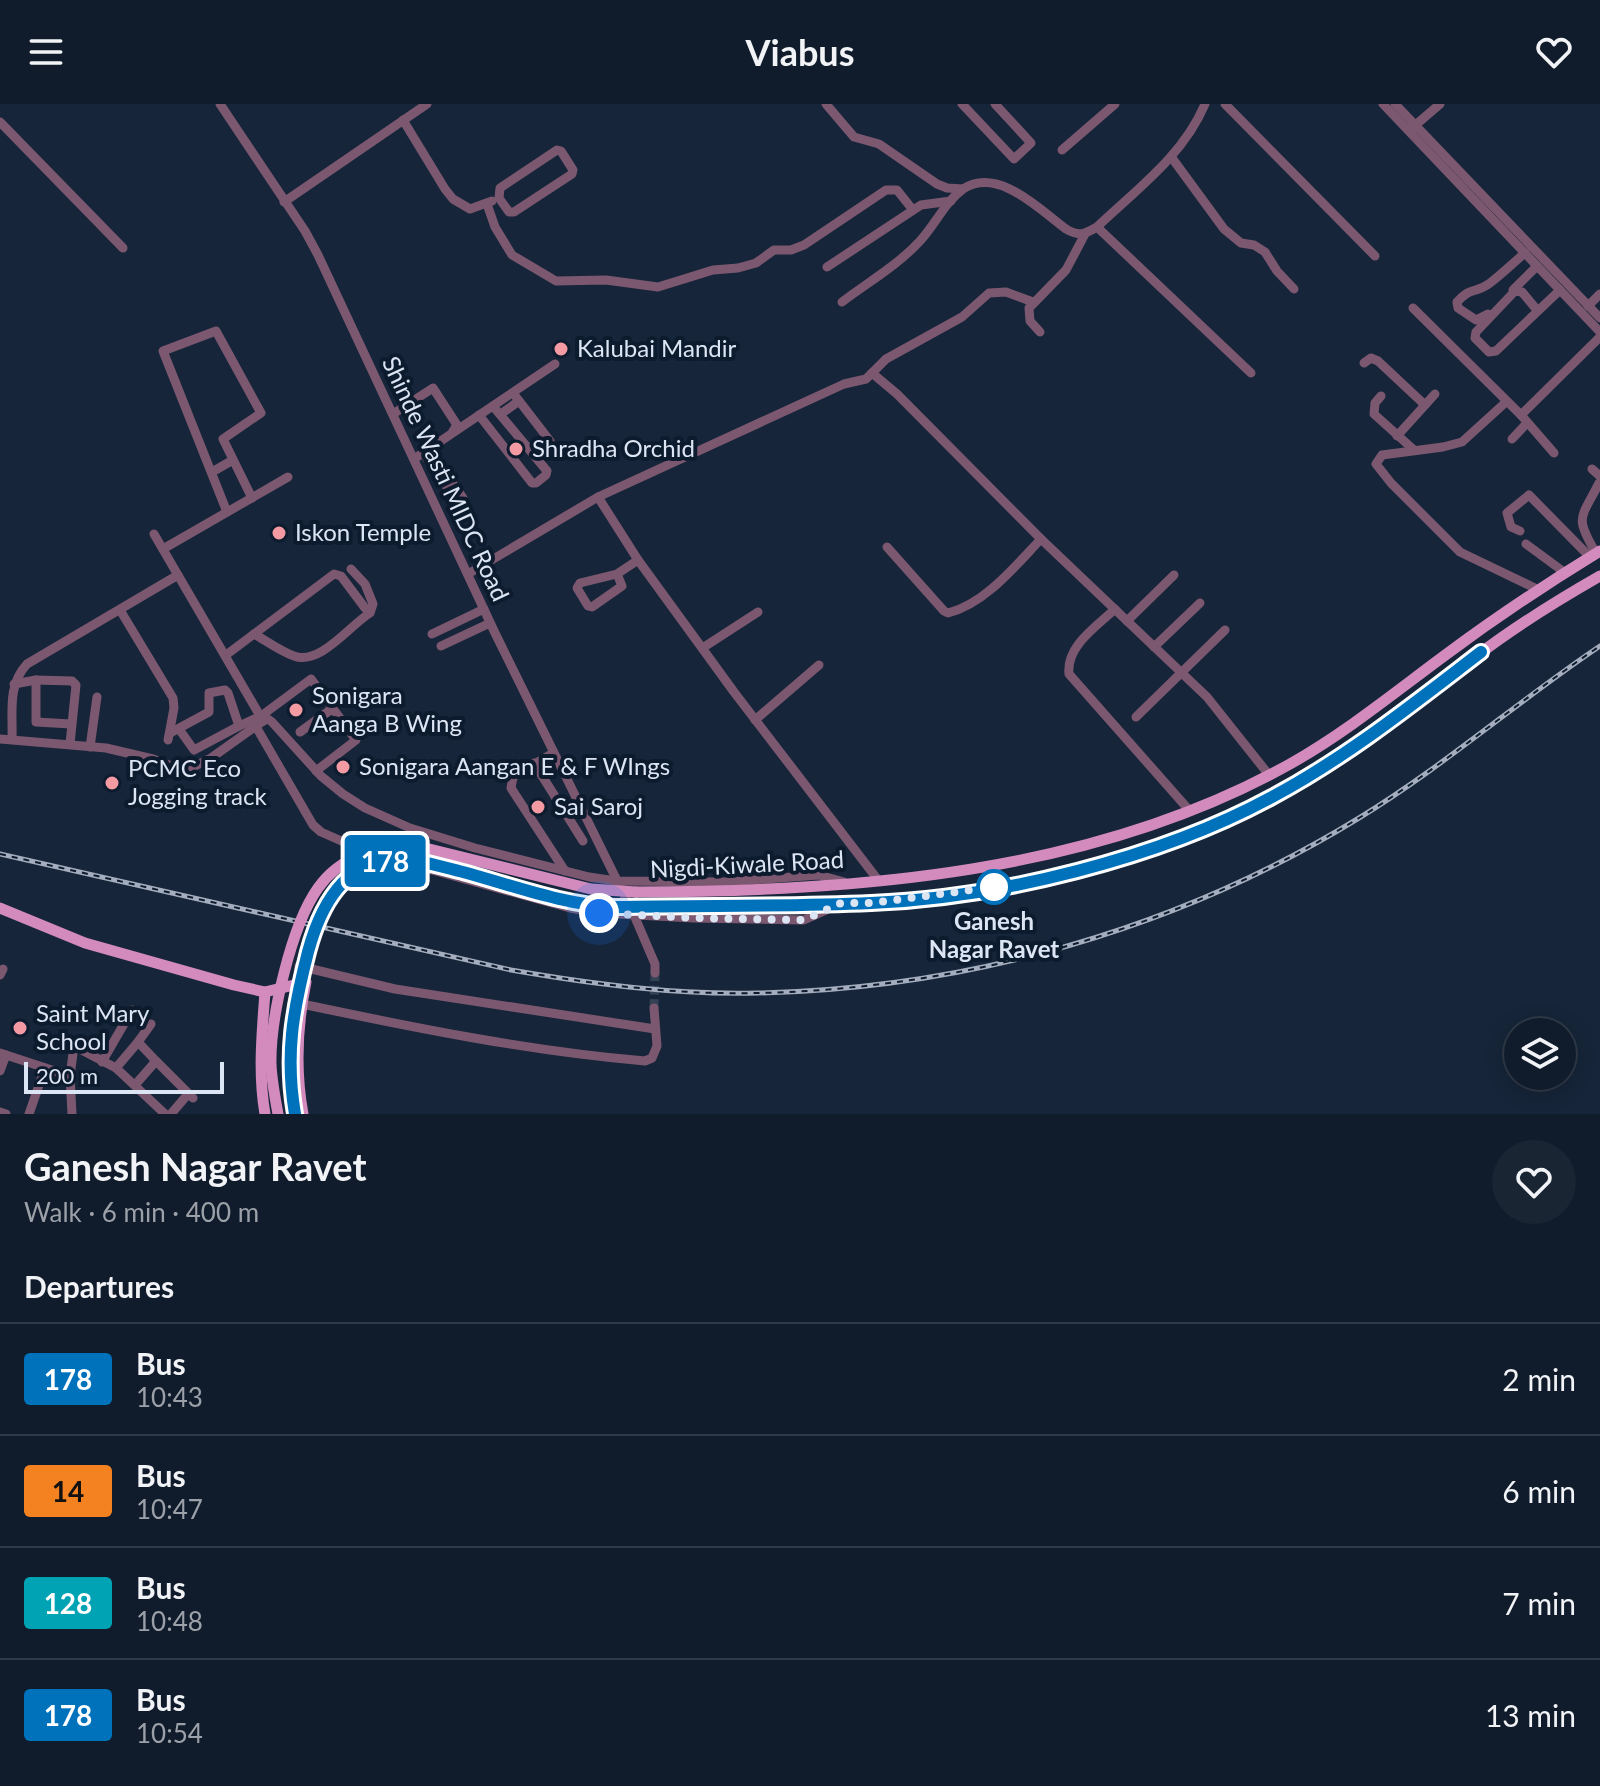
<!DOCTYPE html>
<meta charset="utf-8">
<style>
body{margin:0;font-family:Lato,sans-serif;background:#192533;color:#f1f3f6;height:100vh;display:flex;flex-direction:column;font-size:30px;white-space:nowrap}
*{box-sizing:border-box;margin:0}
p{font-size:26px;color:#9ca1a9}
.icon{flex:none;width:44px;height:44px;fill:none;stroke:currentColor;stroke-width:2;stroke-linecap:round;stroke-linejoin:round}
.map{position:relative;height:1010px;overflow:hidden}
.sheet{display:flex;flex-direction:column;background:#101c2b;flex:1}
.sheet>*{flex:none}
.badge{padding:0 16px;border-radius:6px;font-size:28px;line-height:52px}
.buttons{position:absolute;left:1504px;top:914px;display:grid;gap:16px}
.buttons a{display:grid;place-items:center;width:72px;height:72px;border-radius:50%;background:#101c2b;box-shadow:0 4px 20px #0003,0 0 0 2px #303a47;font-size:40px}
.scale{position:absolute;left:24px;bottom:20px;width:200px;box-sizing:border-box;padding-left:8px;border:4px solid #dce5f3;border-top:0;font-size:22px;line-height:28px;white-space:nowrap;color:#dce5f3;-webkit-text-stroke:6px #0d1b2e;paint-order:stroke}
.you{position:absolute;width:40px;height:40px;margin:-20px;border:6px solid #fff;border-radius:50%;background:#1a73e8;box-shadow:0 0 0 12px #1a73e833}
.map>.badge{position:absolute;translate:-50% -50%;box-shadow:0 0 0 4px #fff}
h2{padding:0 24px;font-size:30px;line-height:72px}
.round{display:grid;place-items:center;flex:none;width:84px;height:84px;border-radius:42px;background:#192533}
.summary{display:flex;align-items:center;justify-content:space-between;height:136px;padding:0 24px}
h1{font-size:38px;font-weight:700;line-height:60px}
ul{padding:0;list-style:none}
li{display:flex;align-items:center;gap:24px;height:112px;padding:0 24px;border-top:2px solid #303a47}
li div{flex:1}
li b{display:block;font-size:30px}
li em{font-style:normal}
li .badge{min-width:88px;font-weight:700;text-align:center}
header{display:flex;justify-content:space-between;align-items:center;height:104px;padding:0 24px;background:#101c2b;font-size:36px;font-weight:700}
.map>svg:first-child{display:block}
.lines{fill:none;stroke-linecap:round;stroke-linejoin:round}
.minor-tunnel{stroke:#344255;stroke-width:9;stroke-dasharray:9 4.5;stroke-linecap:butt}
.minor{stroke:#7b5870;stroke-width:9}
.major{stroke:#d38abd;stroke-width:11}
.rail-casing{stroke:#a3adbd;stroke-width:5}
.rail{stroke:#0d1b2e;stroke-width:2;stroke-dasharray:6;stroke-linecap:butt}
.major-bridge{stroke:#d38abd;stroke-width:11}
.line-casing{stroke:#fff;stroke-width:18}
.line{stroke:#0072bc;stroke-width:12}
.walk{stroke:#dce5f3;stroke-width:8;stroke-dasharray:0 14.4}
.poi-dot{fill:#f49aa2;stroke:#0d1b2e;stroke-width:3}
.stop-dot{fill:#fff;stroke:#0072bc;stroke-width:4}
.labels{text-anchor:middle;stroke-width:8;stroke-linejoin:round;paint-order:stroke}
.poi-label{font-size:24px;fill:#dce5f3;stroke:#0d1b2e;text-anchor:start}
.street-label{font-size:24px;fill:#dce5f3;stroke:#0d1b2e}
.stop-label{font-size:24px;font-weight:bold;fill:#dce5f3;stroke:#0d1b2e}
</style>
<header><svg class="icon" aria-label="menu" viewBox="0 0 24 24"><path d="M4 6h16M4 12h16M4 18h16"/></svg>Viabus<svg class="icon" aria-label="heart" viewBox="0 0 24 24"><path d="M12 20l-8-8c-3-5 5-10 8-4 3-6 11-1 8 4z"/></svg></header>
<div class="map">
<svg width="1600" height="1010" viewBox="0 0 1600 1010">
<rect width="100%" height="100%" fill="#162539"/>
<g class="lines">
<g class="minor-tunnel">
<polyline points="346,739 387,759"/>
<polyline points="654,904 655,869"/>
</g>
<g class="minor">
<polyline points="220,0 305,127 318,151 495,529 634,811 655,860 655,869"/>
<polyline points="826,0 854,33 879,40 937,80 947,84 963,85"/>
<polyline points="962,0 1014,55 1031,39 995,0"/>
<polyline points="1225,0 1375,152"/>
<polyline points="1383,0 1600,228"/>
<polyline points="1395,0 1600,214"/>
<polyline points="403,16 445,85 453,95 470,105 492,97"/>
<polyline points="0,18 123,144"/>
<polyline points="1412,24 1440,0"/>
<polygon points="557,46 561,47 573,66 572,70 514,108 509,108 499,94 500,84"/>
<polyline points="1062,46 1115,0"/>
<polyline points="1172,54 1224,125 1241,139 1254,141 1265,148 1277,167 1294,185"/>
<polyline points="284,98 427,0"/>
<polyline points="487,100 495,123 512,151 556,177 606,176 658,183 713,166 738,164 756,159 774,146 791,146 804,141 886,86 897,86 913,106"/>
<polyline points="1097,123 1251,269"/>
<polyline points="827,163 921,101 951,97"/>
<polyline points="1513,186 1537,162"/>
<path d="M842 198C867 179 898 161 920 137 935 121 945 98 963 85 998 62 1040 106 1066 125 1079 133 1085 130 1097 123 1137 85 1183 52 1205 0"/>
<polyline points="1588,202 1600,190"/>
<polyline points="1413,204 1521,311 1600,233"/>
<polyline points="1537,206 1522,188 1515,187 1476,228 1475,234 1489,248 1496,247 1560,186"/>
<path d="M1488 210 1476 216 1458 204 1457 198C1471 182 1476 190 1490 179 1502 170 1513 159 1525 149"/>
<polyline points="1040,228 1030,217 1029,204 1066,166 1085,130"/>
<polyline points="1364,259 1371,254 1378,257 1425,301"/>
<polyline points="872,269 897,290 1041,435 1207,593 1269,671"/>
<polyline points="513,289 550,337 550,341 539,349 532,342"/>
<polyline points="1381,292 1375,299 1374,310 1414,346"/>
<polyline points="1506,298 1462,338 1443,343 1382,351 1376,360 1391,379 1460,448 1537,485"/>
<polyline points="505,307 519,297"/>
<polyline points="393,310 433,284 457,321 453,327"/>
<polyline points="479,311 532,379 536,379 546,371 547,367 493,302"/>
<polyline points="1521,311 1554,349"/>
<polyline points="1397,332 1435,290"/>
<polyline points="1512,335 1527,319"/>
<polyline points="423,349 445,381 454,381 463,394"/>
<polyline points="414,355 555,260"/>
<polyline points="1592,365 1600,372"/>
<polyline points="212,368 233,356"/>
<polyline points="598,393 638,456 734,588 878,776"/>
<polyline points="227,408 163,247 216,227 261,309 223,335 252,394"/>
<polyline points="1520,427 1511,423 1507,409 1529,391 1590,453"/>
<polyline points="154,430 263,617"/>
<polyline points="1526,440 1564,468"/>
<path d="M887 443 944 507 948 509C985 500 1016 461 1041 435"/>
<polyline points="163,445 288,373"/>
<path d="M1596 449C1574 412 1581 415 1599 379"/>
<polyline points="468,470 598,393 844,280 866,275 886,255 962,213 989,189 1006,188 1033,198"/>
<polyline points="617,470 622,482 592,503 588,502 577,484 580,479 617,470 638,456"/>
<path d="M1115 505C1096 523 1066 542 1069 570L1189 706"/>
<polyline points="120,506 173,594 174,604 168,636"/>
<polyline points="1127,517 1174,471"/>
<path d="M254 530C267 537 280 547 294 552 320 562 350 521 370 509L373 500 365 480 351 465"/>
<polyline points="432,530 484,505"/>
<polyline points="441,542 490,519"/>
<polyline points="704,543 758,508"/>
<polyline points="1154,543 1200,499"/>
<polyline points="226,551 334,470 341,472 365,504"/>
<polyline points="36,576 72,577 76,581 70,640"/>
<polyline points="14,580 36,576 36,618 71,620"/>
<polyline points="1136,613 1225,526"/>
<polyline points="755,616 819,561"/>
<polyline points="263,617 268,615 272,618 321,672 343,690 365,704 410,724 475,744 589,773 616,777 723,778 819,771 844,778"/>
<polyline points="255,621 313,721 321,728 346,739"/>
<polyline points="179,625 194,646 239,622"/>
<polyline points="300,628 333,604"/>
<polyline points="170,629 209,608 209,589 225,586 228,589 239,622 261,612 311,575 356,636 316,667"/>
<polyline points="0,635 106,644 153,655 185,667 211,654 263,617"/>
<path d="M12 635C13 608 7 582 27 560L178 471"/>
<polyline points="90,643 97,593"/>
<polyline points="553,649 513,673 511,684 565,767"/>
<polyline points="534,659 583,737"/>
<polyline points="393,762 432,766 570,804 599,809 693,814 804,816 833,803"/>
<polyline points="299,865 299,862 395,885 655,925"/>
<polyline points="0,871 3,865"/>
<path d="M302 900C415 924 529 947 645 957L652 954 657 942 654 904"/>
<polyline points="138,938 151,920"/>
<polyline points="0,949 70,972"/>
<polyline points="102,958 132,906"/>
<polyline points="116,964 138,938 156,957"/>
<polyline points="0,967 6,951"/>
<polyline points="135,981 156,957 193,994"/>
<polyline points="0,1008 6,1010"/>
<polyline points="29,1010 45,964"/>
<polyline points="72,1010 70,972 74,942 116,964 165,1010"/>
<polyline points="171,1010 188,990"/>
</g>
<g class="major">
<path d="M636 788C858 787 1093 770 1290 660 1345 629 1394 589 1444 552 1495 514 1546 480 1600 447"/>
<path d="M636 803C715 803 794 804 873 799 1019 790 1173 752 1300 677 1363 640 1419 594 1478 551 1516 522 1558 496 1600 472"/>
<path d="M0 804 85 839 234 881 265 888 306 878C297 922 295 966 303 1010"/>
<path d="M265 888C262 929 258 970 265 1010"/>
</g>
<defs>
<path id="rail" d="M0 750 511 866C592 880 675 891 757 889 968 885 1180 824 1359 714 1444 662 1518 597 1600 542"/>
</defs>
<use href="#rail" class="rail-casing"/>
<use href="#rail" class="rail"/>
<g class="major-bridge">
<path d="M289 944C296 880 313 757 398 755 420 755 442 763 464 768 520 783 577 804 636 803"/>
<path d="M278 1010C275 994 272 978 271 961 270 914 291 822 318 784 339 754 375 742 409 740L591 785 636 788"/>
</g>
</g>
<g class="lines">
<defs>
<path id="line" d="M295 1010C285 951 293 906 308 848 320 803 343 757 397 755 419 755 442 763 463 768 511 781 567 802 616 803 701 801 786 803 871 799 998 794 1160 754 1272 693 1347 653 1413 600 1481 548"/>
</defs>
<use href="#line" class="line-casing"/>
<use href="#line" class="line"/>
<polyline class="walk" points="599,809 693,814 804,816 841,799 872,799 994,783"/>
</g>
<g class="poi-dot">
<circle cx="561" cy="245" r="8"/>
<circle cx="516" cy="345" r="8"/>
<circle cx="279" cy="429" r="8"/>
<circle cx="296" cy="606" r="8"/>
<circle cx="343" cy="663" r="8"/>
<circle cx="112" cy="679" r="8"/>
<circle cx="538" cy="703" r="8"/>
<circle cx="20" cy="924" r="8"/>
</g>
<circle class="stop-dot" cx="994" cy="783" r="16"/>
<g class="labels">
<g class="poi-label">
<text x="577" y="253">Kalubai Mandir</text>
<text x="532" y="353">Shradha Orchid</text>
<text x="295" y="437">Iskon Temple</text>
<text x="312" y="600">Sonigara<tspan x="312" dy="28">Aanga B Wing</tspan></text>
<text x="359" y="671">Sonigara Aangan E &amp; F WIngs</text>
<text x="128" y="673">PCMC Eco<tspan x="128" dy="28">Jogging track</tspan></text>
<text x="554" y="711">Sai Saroj</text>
<text x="36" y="918">Saint Mary<tspan x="36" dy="28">School</tspan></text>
</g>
<g class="street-label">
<text transform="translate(445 375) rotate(65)" y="8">Shinde Wasti MIDC Road</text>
<text transform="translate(747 761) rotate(-3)" y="8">Nigdi-Kiwale Road</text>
</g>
<g class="stop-label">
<text x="994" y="826">Ganesh<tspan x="994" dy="28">Nagar Ravet</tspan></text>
</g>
</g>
</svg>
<div class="buttons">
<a><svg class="icon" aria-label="layers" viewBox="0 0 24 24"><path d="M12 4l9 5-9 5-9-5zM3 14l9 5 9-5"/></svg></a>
</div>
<div class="scale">200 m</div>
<div class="you" style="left:599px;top:809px"></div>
<b class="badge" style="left:385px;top:757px;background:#0072bc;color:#fff">178</b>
</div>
<section class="sheet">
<div class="summary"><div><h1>Ganesh Nagar Ravet</h1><p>Walk · 6 min · 400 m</p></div><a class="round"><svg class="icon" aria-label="heart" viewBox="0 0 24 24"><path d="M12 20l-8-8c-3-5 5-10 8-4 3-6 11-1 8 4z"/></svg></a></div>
<h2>Departures</h2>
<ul>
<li><span class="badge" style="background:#0072bc;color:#fff">178</span><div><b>Bus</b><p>10:43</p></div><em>2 min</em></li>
<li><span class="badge" style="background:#f58220;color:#111">14</span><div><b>Bus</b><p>10:47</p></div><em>6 min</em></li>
<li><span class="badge" style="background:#00a3b4;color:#fff">128</span><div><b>Bus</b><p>10:48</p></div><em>7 min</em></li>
<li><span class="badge" style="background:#0072bc;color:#fff">178</span><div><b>Bus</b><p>10:54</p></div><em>13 min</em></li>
</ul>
</section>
